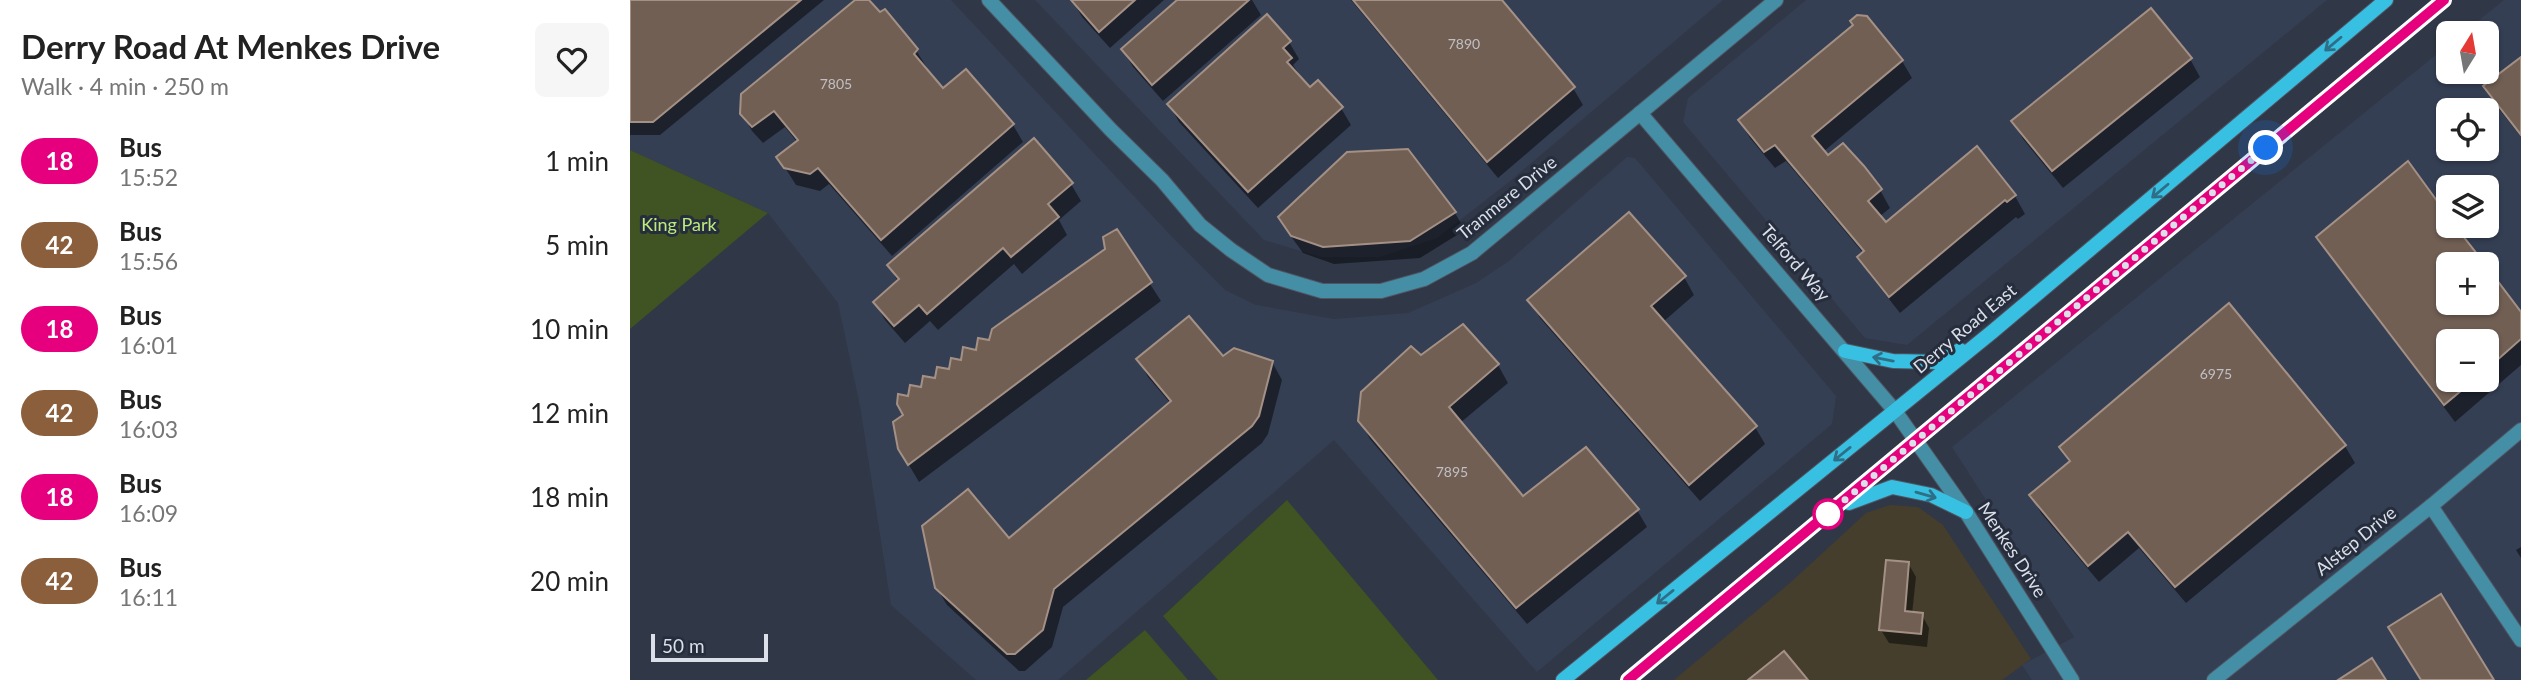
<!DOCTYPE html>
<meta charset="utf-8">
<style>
body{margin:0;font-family:Lato,sans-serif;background:#f6f6f6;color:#222;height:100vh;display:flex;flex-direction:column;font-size:26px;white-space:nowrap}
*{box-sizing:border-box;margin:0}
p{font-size:23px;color:#767676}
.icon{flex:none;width:38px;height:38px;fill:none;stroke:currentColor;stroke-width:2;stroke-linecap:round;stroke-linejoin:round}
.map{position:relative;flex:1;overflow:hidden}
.side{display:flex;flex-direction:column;background:#fff;width:630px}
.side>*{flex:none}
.badge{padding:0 14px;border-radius:23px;font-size:24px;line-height:46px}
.needle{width:46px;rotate:11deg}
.buttons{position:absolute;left:1806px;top:21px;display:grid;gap:14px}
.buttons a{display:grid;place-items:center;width:63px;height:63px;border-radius:10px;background:#fff;box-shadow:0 2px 5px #0004;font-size:35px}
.scale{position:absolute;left:21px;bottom:18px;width:117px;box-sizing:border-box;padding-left:7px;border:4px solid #dadfe9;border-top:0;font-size:19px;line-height:24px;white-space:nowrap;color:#dadfe9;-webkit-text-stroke:5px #262d3c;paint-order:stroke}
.you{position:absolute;width:35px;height:35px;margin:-18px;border:5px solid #fff;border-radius:50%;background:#1a73e8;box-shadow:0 0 0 10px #1a73e833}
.map>.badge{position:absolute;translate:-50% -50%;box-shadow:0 0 0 4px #fff}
.round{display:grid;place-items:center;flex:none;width:74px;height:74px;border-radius:10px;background:#f6f6f6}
.headline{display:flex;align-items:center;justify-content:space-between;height:119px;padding:0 21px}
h1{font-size:33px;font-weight:700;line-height:52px}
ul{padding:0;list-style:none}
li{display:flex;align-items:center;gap:21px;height:84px;padding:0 21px}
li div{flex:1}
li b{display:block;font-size:26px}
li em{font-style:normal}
li .badge{min-width:77px;font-weight:700;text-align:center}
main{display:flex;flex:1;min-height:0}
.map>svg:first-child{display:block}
.commercial{fill:#453e2d}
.built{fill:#353f54;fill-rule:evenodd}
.green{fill:#3f5323}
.shadow{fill:#0007;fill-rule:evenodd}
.building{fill:#715f54;stroke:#a49085;stroke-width:2}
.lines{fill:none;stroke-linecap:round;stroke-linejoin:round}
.minor-casing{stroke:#4f5563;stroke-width:16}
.secondary-casing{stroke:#4f5563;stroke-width:16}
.minor{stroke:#448fa5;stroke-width:14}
.secondary{stroke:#38c0e3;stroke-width:14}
.oneway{stroke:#2e6f87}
.line-casing{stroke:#fff;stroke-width:16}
.line{stroke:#e6007e;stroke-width:10}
.walk{stroke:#dadfe9;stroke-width:7;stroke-dasharray:0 12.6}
.stop-dot{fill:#fff;stroke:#e6007e;stroke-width:3.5}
.labels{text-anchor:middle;stroke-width:6;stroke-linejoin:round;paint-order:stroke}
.number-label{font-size:14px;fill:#c0bfc4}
.street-label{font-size:18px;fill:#dadfe9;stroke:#262d3c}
.park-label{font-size:18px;fill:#baeb7b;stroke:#262d3c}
</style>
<main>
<section class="side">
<div class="headline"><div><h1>Derry Road At Menkes Drive</h1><p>Walk · 4 min · 250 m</p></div><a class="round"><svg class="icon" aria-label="heart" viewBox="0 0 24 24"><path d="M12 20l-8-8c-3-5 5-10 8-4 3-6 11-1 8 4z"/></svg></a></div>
<ul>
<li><span class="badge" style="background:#e6007e;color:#fff">18</span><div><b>Bus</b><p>15:52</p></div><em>1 min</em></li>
<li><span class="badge" style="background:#8b5e3c;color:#fff">42</span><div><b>Bus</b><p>15:56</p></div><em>5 min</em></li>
<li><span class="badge" style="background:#e6007e;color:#fff">18</span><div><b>Bus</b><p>16:01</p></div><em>10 min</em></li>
<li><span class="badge" style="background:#8b5e3c;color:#fff">42</span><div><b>Bus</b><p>16:03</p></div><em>12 min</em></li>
<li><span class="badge" style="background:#e6007e;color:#fff">18</span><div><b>Bus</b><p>16:09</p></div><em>18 min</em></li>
<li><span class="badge" style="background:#8b5e3c;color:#fff">42</span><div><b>Bus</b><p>16:11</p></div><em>20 min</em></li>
</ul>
</section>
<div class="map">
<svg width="1891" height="680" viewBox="0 0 1891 680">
<rect width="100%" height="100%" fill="#303746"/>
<polygon class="commercial" points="1260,505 1288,507 1313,525 1401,659 1372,680 1044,680 1161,582 1236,513"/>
<g class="built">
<polygon points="0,0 321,0 544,239 595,290 626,305 704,319 778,313 846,283 879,261 997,157 1005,158 1206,396 1202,424 907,672 704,440 428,680 346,680 261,605 230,406 208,303 138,213 0,150"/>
<polygon points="405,0 1093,0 879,182 807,238 750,257 691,257 634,240"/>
<polygon points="1176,0 1697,0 1277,345 1235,338 1053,122 1058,98"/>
<path d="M1874 0H1891V680H1402L1392 665 1444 637 1322 447 1818 45V72H1857V33H1833ZM1818 110H1857V149H1818ZM1818 187H1857V226H1818ZM1818 264H1857V303H1818ZM1818 341H1857V380H1818Z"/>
</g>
<g class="green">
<polygon points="0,150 138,213 0,329"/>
<polygon points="657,500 808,680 588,680 533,616"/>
<polygon points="515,630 558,680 456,680"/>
</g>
<g class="shadow">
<polygon points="0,0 194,0 30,135 0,135"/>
<polygon points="228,0 237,0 286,50 297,68 295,70 313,91 383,125 393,142 262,256 199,184 190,191 166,185 149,158 167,142 155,127 133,143 122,131 112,113"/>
<polygon points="442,0 534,0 480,48 452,17"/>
<polygon points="550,0 622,0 631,15 533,101 503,67 493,50"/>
<polygon points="721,0 870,0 943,88 953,105 868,178"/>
<polygon points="659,42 669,59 663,65 680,90 711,108 721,125 628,208 549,122 539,104"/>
<polygon points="1560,59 1570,77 1433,188 1393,139 1383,121"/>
<polygon points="1891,59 1891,137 1865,104 1855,87"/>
<polygon points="1272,61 1282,78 1193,152 1198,157 1250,190 1260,208 1249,217 1256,225 1346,149 1385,196 1395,214 1388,219 1386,217 1270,313 1240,275 1230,257 1234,254 1156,161 1145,168 1120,138 1110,121"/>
<polygon points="777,151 825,213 835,230 790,258 704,264 673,253 660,235"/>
<path d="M1778 164 1818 217V226H1825L1853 264H1818V303H1857V269L1891 314V365L1825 422 1699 254 1689 237ZM1818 341H1857V380H1818Z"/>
<polygon points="441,184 451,201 429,220 437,235 392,274 384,264 308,330 300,321 275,343 255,320 245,302 268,282 259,265"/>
<polygon points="486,231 531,301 289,482 269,448 280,398 361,341 477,250"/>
<polygon points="1054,277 1064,295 1033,322 1125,427 1135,444 1070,501 910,318 900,301"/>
<polygon points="1599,306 1715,446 1725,463 1556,603 1509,548 1469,582 1411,513 1401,495 1440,463 1431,447"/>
<polygon points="832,326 868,365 878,383 830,423 893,499 1007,510 1017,527 897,624 740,439 730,421 791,357"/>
<polygon points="593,358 642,362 652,380 638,434 632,443 433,607 422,647 395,671 389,671 317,605 306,587 379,540 541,404 518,377 508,359"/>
<polygon points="1891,547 1891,558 1886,550"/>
<polygon points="1278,563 1286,577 1282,614 1292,615 1299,628 1297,647 1259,643 1251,630"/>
</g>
<g class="building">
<polygon points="0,0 171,0 23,122 0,122"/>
<polygon points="225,0 239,0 250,12 255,9 288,49 284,54 313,88 336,69 384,124 251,240 188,168 180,174 154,168 146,157 168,140 144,111 122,127 110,114 111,94"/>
<polygon points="441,0 505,0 469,32"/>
<polygon points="547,0 619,0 522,85 491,49"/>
<polygon points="723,0 872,0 945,87 857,162"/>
<polygon points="1521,8 1562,58 1422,171 1381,121"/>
<polygon points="637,14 661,41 653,48 662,58 657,62 680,87 688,80 713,107 618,192 537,104"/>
<polygon points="1227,15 1237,16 1273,60 1182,136 1198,155 1213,143 1234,166 1252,189 1238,201 1256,222 1347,146 1386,195 1377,202 1375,200 1259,297 1227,257 1234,251 1145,145 1134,152 1108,120 1223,25 1220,21"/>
<polygon points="1891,57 1891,135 1853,86"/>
<polygon points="404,138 443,183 418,204 429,217 381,257 373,248 297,314 289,305 264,326 243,302 269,279 257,265"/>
<polygon points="778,149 826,212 780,241 693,247 661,236 648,217 717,152"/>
<polygon points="1778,161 1818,216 1818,226 1825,226 1855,264 1818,264 1818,303 1857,303 1857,267 1891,312 1891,339 1857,369 1857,341 1818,341 1818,380 1844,380 1814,405 1686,237"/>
<polygon points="999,212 1056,276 1021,306 1127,426 1059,485 897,300"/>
<polygon points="487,229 522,282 278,465 268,449 263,422 273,415 267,404 268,394 278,396 280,385 291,387 293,376 305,378 307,367 319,369 321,358 331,360 333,347 346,350 348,338 359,340 362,329 475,249 473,237"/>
<polygon points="1599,303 1716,445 1545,587 1498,532 1458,566 1399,495 1440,461 1429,447"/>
<polygon points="559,316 593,356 604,348 643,361 629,416 622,426 424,589 413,630 385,654 377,654 305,588 292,526 338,489 379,538 541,401 506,359"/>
<polygon points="833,324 869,364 819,407 893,496 956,447 1009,509 886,608 728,421 731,392 781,346 791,355"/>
<polygon points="1256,560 1279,562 1275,611 1293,613 1291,634 1249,630"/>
<polygon points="1811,594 1864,680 1791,680 1758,627"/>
<polygon points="1154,651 1178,680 1118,680"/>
<polygon points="1742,658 1756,680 1708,680"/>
</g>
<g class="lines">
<defs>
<g id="minor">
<polyline points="359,0 481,130 532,180 570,225 601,250 638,275 692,291 751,291 794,279 842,253 1146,0"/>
<polyline points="1010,113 1265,411 1336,512 1442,680"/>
<polyline points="1801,506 1891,640"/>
<polyline points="1584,680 1801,506 1891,430"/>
</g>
<g id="secondary">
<polyline points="1215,351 1263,361 1307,362 1330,350"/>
<polyline points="1219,503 1262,487 1301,495 1336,512"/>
<polyline points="933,680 1362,332 1756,0"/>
<polyline points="998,680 1814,0"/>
</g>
</defs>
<use href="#minor" class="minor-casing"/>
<use href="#secondary" class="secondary-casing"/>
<use href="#minor" class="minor"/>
<use href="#secondary" class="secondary"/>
</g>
<defs><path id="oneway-shaft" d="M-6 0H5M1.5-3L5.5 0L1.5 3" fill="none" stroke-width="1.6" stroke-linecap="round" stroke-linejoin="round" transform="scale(1.75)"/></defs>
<g class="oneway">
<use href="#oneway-shaft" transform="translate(1703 44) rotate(140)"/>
<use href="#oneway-shaft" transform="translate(1530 191) rotate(140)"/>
<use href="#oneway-shaft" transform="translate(1253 359) rotate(-169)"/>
<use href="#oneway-shaft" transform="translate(1212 454) rotate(141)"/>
<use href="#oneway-shaft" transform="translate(1296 495) rotate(16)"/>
<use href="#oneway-shaft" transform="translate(1035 597) rotate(141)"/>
</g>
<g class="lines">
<defs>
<polyline id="line" points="998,680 1814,0"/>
</defs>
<use href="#line" class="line-casing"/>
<use href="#line" class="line"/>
<polyline class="walk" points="1198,514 1192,519 1636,148"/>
</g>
<circle class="stop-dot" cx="1198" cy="514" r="14"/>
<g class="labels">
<g class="number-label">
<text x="834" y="49">7890</text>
<text x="206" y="89">7805</text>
<text x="1586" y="379">6975</text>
<text x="822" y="477">7895</text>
</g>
<g class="street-label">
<text transform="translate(877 198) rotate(-39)" y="6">Tranmere Drive</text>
<text transform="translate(1165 263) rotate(49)" y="6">Telford Way</text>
<text transform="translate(1335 329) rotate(-40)" y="6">Derry Road East</text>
<text transform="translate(1726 541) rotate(-39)" y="6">Alstep Drive</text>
<text transform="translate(1382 550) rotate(57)" y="6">Menkes Drive</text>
</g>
<g class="park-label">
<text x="49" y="231">King Park</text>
</g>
</g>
</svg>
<div class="buttons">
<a><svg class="needle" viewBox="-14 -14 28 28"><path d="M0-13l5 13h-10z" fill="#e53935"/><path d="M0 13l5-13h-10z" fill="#767676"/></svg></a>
<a><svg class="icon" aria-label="locate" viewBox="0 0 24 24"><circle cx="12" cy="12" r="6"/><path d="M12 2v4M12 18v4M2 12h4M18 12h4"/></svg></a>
<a><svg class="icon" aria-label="layers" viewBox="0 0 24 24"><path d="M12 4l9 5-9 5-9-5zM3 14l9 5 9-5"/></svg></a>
<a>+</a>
<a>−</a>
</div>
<div class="scale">50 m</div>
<div class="you" style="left:1636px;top:148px"></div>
</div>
</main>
